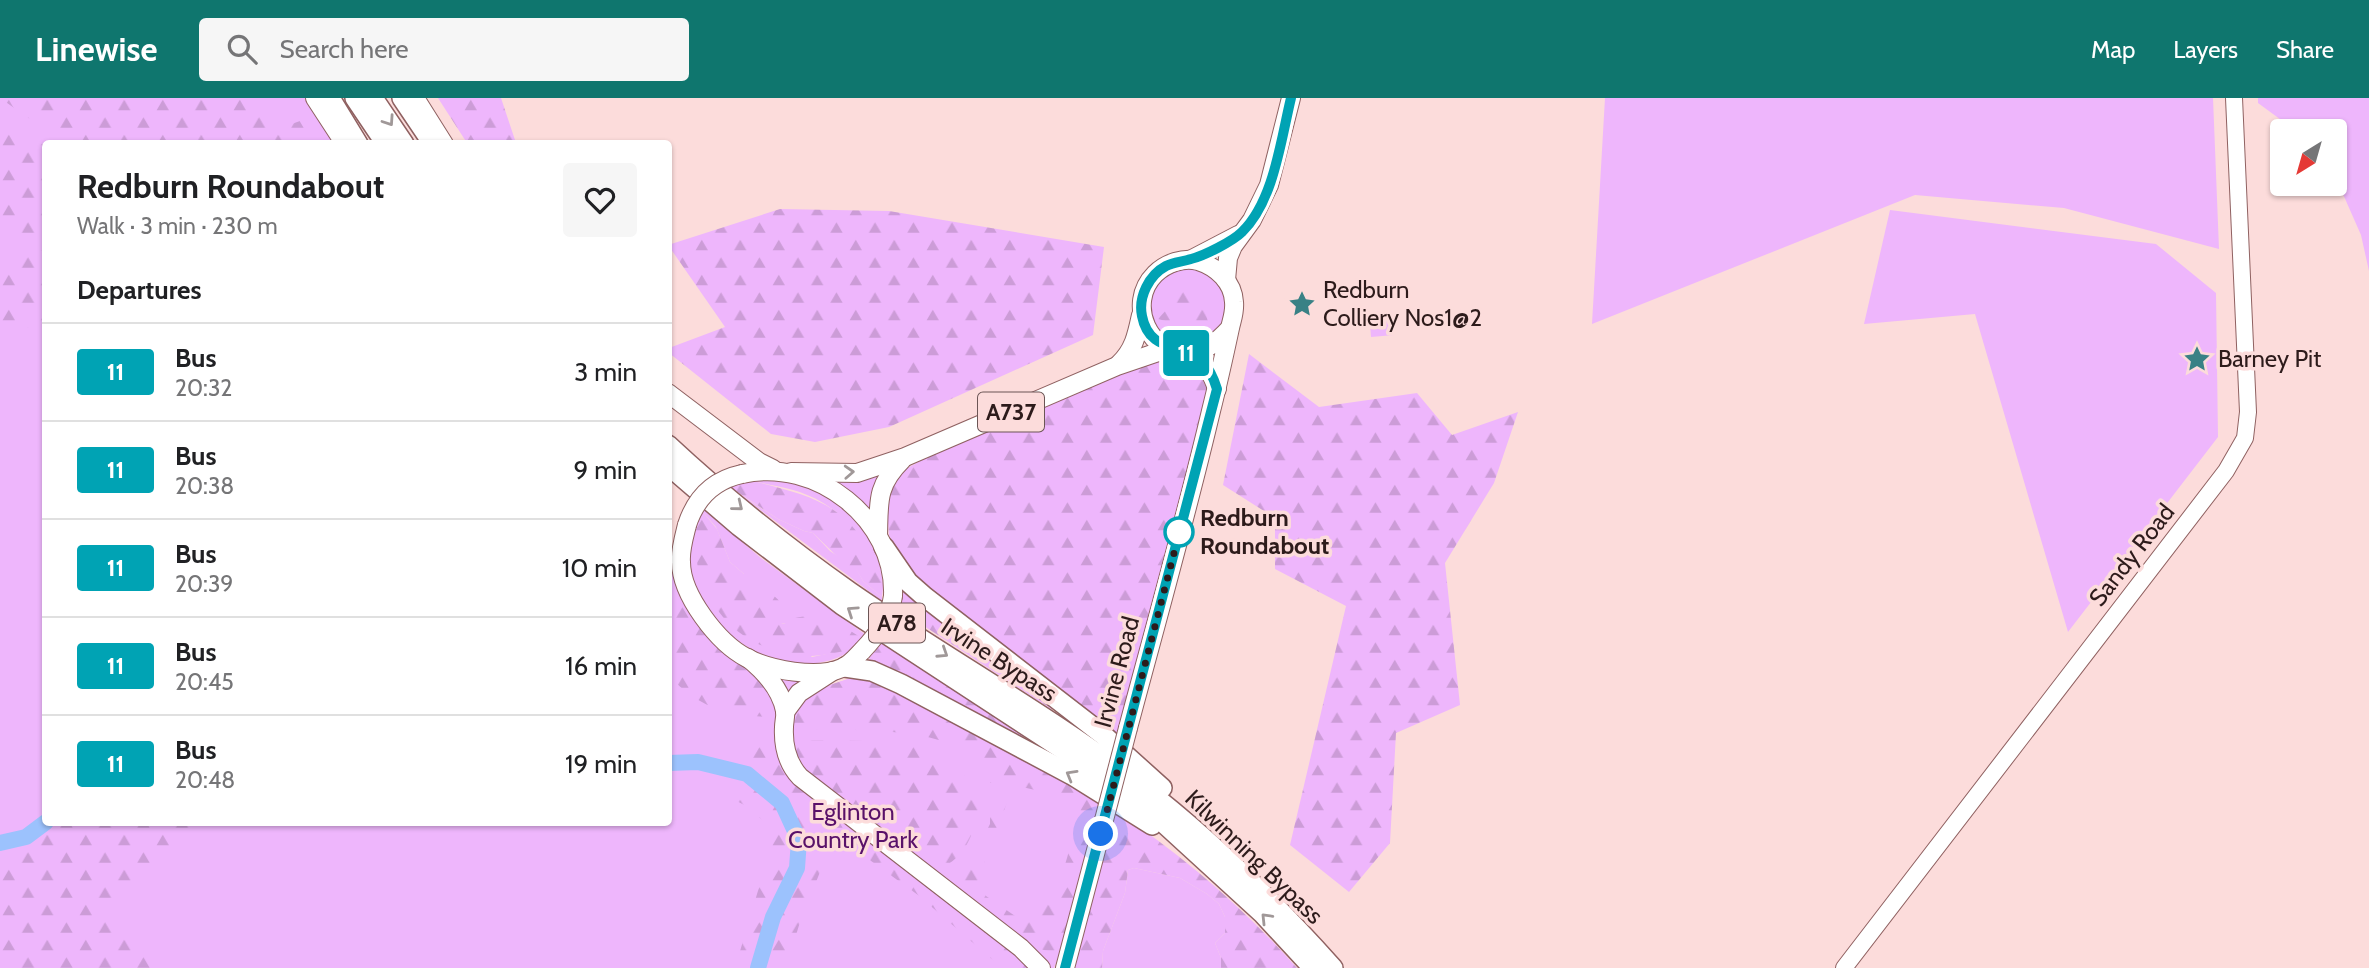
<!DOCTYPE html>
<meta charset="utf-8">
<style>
body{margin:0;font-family:Cabin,sans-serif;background:#f6f6f6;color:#202124;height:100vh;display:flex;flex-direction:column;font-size:26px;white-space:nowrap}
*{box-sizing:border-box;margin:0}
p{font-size:23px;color:#757577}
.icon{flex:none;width:38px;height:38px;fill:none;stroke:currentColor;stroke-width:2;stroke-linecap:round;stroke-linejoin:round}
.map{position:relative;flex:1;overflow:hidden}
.side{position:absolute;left:42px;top:42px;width:630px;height:686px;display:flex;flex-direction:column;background:#fff;border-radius:7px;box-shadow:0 2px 5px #0004}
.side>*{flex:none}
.badge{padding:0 14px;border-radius:5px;font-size:24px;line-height:46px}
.needle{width:46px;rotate:217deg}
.fabs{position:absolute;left:2270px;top:21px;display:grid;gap:14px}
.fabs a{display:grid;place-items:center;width:77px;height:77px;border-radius:7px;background:#fff;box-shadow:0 2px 5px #0004;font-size:35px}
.you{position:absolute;width:35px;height:35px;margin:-18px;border:5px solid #fff;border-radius:50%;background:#1a73e8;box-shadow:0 0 0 10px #1a73e833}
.map>.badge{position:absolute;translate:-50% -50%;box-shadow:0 0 0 4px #fff}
h2{padding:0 35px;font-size:26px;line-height:63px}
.round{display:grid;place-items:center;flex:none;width:74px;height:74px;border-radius:7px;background:#f6f6f6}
.overview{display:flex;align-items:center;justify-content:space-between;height:119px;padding:0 35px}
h1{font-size:33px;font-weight:800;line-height:52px}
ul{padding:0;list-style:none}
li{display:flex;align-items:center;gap:21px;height:98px;padding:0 35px;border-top:2px solid #e0e0e0}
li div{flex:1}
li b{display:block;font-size:26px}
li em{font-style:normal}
li .badge{min-width:77px;font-weight:700;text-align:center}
header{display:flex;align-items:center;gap:42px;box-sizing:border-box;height:98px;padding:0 35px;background:#0f766e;color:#fff}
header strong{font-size:33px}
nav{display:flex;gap:38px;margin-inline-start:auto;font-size:24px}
.search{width:490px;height:63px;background:#f6f6f6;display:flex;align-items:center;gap:18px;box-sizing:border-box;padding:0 24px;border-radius:7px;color:#757577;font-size:26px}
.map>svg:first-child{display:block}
.green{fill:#eeb6fc}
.forest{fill:url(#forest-firs)}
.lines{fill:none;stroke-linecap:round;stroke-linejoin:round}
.river{stroke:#9cc2fd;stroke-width:16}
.secondary-casing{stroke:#8f6161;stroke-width:18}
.primary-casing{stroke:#8f6161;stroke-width:20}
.highway-casing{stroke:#8f6161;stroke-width:22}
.secondary{stroke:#fff;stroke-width:16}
.primary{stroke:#fff;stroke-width:18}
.highway{stroke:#fff;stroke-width:19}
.primary-bridge-casing{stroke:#8f6161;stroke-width:20;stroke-linecap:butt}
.primary-bridge{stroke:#fff;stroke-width:18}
.oneway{stroke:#a09898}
.line-casing{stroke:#fff;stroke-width:16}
.line{stroke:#00a3b4;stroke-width:10}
.walk{stroke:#2d1b1b;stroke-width:7;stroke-dasharray:0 12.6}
.stop-dot{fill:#fff;stroke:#00a3b4;stroke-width:3.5}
.labels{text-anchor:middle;stroke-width:7;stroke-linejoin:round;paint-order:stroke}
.shield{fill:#fcdcdb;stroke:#6b5555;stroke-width:2}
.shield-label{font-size:23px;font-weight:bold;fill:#2d1b1b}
.poi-label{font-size:24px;fill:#2d1b1b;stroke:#fcdcdb;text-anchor:start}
.stop-label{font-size:24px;font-weight:bold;fill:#2d1b1b;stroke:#fcdcdb;text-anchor:start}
.street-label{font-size:24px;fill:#2d1b1b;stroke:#fcdcdb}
.park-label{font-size:24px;fill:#591169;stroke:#fcdcdb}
</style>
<header>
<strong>Linewise</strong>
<div class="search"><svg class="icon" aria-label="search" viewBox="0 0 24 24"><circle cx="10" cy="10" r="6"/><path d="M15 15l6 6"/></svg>Search here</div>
<nav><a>Map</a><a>Layers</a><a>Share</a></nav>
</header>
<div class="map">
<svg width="2369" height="870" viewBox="0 0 2369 870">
<defs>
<pattern id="forest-firs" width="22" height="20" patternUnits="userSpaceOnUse" patternTransform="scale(1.75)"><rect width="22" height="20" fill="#eeb6fc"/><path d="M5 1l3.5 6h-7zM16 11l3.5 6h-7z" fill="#cc9cd7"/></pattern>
</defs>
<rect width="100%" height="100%" fill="#fcdcdb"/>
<g class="green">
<path d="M0 0H306L337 45 46 46V724H668L669 462C684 505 711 550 751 574 758 579 769 581 777 583L771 575 824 589 857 578 1099 701 1066 839 1054 870H0Z"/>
<polygon points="1605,0 2213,0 2219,151 2064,110 1915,97 1592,226"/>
<polygon points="2258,0 2369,0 2369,173 2361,137 2335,78 2334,33 2296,33 2258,5"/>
<polygon points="1890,112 2156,146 2216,195 2218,339 2068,534 1975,216 1864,226"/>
<circle cx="1189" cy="208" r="38"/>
<polygon points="1392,213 1394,237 1371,239 1369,214"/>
<polygon points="880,376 871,419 834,384 858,383"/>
<path d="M767 381C829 386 870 421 884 481 862 439 842 406 793 392 779 388 764 386 750 382Z"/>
<polygon points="735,393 778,421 804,433 813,435 830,453 856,470 863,483 882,499 882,503"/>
<polygon points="703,411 761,460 866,537 863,541 781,525 781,519 744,489 744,476 730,464 716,429 702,413"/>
<path d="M693 432 699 445 697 459 812 559 855 550C800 589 724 551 699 495 694 483 688 471 688 458 688 450 692 440 693 432Z"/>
<polygon points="1134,770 1180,780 1207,796 1219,806 1225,819 1225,835 1215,845 1221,860 1221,870 1102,870 1103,853 1125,795 1128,772"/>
</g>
<g class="forest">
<polygon points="0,0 269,0 264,20 283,29 300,23 311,40 311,45 64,45"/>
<polygon points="438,0 501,0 516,45 467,45"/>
<polygon points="0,17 45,48 45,138 26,136 0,138"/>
<polygon points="780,111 889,113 1104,149 1093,237 889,329 815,344 771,336 669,255 669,250 725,229 668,147"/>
<polygon points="45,152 45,224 0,238 0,155"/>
<polygon points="1189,187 1199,190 1211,235 1158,221"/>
<polygon points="1249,256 1319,309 1417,295 1452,337 1518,314 1494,385 1445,465 1460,607 1396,635 1390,745 1349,794 1290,747 1346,508 1275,471 1275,420 1223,387"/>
<path d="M1160 259C1186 261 1205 263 1208 294L1116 639 931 498 900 460 889 437 886 400 900 374 946 349Z"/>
<path d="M750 382C805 397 843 402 872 457 881 475 885 478 882 499L863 483 856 471 848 469 813 435 804 433 778 421 730 389Z"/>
<path d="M702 413 717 431 730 464 744 476V488C763 490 776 494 785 512L781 519V525L785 526C793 516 817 517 828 521 840 525 852 534 863 541 860 544 859 547 856 549 850 553 815 559 808 558 754 555 715 526 699 474 694 457 701 450 693 432Z"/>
<path d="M668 462 680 492 714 544 768 589 775 619C729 618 702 612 669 578Z"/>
<polygon points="901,495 908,495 927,513 1052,609 1051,611 898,511"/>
<polygon points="882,545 1025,634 1021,642 873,566 869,560"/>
<path d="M857 578 876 581 1099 701C1093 733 1077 835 1055 853 1024 855 986 814 962 794L961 784 990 726V705L995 696 1011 694 979 778V790L986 798 1024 824C1059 813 1069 750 1078 719L1035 692 1005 685H987C982 677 976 665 969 658 936 626 837 633 793 632 799 593 825 589 857 578Z"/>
<path d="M793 642C827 643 910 639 937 655 948 661 958 669 966 679 977 692 982 706 976 723 970 745 960 763 938 771L802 669 795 657Z"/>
<polygon points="760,647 775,647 791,679 1034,870 1002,870 918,797 827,731 820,739 824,764 800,824 786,870 735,870 768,759 766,726 750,710 729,699"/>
<path d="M1115 712C1183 758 1243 809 1297 870H1221V860L1215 845 1225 835V819L1219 806 1207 796 1180 780 1134 770 1128 772 1125 795 1103 853 1102 870H1075Z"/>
<polygon points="56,724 216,725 173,749 117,806 116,820 158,860 174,870 0,870 0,756 36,744"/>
</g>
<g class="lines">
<g class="river">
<polyline points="668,665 698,664 747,676 782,705 799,742 797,770 773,819 758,870"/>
<polyline points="0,745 26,739 46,724"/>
</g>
<defs>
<polyline id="secondary" points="1844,870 2226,373 2245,340 2248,314 2234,0"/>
<g id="primary">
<polyline points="315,0 345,46"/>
<polyline points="415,0 444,46"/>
<polyline points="1192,161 1238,137"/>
<polyline points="1226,182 1228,160 1233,148 1252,122 1269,87 1291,0"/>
<path d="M1190 255C1204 265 1212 274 1217 291"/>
<path d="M1119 266C1134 252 1137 236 1141 217"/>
<polyline points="668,295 759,364 773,371"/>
<polyline points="791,374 857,375 905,359 1117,268 1170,250"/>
<path d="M742 376C816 359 896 421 893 498"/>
<path d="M687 427C684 439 680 452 681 464 681 497 718 545 747 560 770 572 817 581 842 570 850 567 856 559 862 553"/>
<path d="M878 438C879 404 876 388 902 362"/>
<path d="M748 560C764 573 781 591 785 613 786 617 784 624 784 629 783 648 787 665 800 679L1021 850 1041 870"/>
<polyline points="785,614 799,595 833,573"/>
<path d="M1128 630C1156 525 1186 419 1211 313 1218 285 1224 258 1230 230 1232 221 1235 214 1234 204 1233 184 1217 169 1198 163 1184 159 1166 165 1155 176 1125 206 1150 259 1190 255 1207 253 1219 242 1230 230"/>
<polyline points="1065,870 1104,722"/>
</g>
<g id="highway">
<polyline points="330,0 358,46"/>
<polyline points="355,0 386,46"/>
<polyline points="373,0 404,46"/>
<polyline points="402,0 433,46"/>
<path d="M668 347C725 400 786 449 850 494 945 560 1049 617 1141 688 1211 742 1274 804 1333 870"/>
<polyline points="668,367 739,428 842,507 1134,698 1263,816 1313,870"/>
<polyline points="884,449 908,484 925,499 1102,636 1162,690"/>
<polyline points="845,569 872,573 901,586 1072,677 1152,727"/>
</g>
</defs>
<use href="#secondary" class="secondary-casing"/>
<use href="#primary" class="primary-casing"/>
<use href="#highway" class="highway-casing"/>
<use href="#secondary" class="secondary"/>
<use href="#primary" class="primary"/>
<use href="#highway" class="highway"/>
<defs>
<g id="primary-bridge">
<path d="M687 427C696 399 714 382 742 376"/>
<path d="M862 553C878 536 890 520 893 498"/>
<polyline points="1104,722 1128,630"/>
</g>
</defs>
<use href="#primary-bridge" class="primary-bridge-casing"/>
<use href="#primary-bridge" class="primary-bridge"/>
</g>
<defs><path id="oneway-chevron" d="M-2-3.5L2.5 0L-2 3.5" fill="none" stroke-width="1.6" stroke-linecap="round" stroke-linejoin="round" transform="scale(1.75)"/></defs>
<g class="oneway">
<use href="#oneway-chevron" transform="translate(389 23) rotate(56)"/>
<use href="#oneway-chevron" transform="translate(849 374) rotate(-3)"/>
<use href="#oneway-chevron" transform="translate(738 408) rotate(39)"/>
<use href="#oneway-chevron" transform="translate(852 513) rotate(-146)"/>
<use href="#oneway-chevron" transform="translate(943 555) rotate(33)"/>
<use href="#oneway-chevron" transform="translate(1071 677) rotate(-150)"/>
<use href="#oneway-chevron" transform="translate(1266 820) rotate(-134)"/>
</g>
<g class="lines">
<defs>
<path id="line" d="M1065 870 1217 291C1214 281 1210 271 1202 263 1182 245 1149 255 1142 218 1138 199 1149 177 1166 168 1174 164 1182 164 1191 161 1204 158 1233 143 1242 134 1274 103 1281 41 1291 0"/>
</defs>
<use href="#line" class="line-casing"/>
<use href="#line" class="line"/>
<polyline class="walk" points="1101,736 1180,432 1179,434"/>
</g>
<defs>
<symbol id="sight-bare" viewBox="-9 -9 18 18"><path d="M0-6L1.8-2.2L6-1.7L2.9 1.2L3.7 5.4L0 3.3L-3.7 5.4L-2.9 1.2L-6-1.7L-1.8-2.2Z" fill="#398185" stroke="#fcdcdb" stroke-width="2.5" paint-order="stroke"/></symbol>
</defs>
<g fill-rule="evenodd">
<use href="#sight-bare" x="1283" y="187" width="38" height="38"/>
<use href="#sight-bare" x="2178" y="242" width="38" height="38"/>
</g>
<circle class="stop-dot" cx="1179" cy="434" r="14"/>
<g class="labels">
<g class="shield">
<rect x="978" y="294.5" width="66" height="39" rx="5"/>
<rect x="869" y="505.5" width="56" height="39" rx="5"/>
</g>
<g class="shield-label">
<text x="1011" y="322">A737</text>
<text x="897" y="533">A78</text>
</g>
<g class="poi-label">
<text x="1323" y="200">Redburn<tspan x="1323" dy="28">Colliery Nos1@2</tspan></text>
<text x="2218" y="269">Barney Pit</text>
</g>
<g class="stop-label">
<text x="1200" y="428">Redburn<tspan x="1200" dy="28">Roundabout</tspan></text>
</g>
<g class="street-label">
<text transform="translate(2132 457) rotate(-52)" y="8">Sandy Road</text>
<text transform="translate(999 562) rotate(33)" y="8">Irvine Bypass</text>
<text transform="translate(1117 574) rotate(-75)" y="8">Irvine Road</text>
<text transform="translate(1254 759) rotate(44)" y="8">Kilwinning Bypass</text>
</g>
<g class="park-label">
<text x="853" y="722">Eglinton<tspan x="853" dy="28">Country Park</tspan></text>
</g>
</g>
</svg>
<div class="fabs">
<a><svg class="needle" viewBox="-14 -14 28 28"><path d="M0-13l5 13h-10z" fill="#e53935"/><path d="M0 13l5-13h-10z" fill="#757577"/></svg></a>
</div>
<div class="you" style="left:1101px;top:736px"></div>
<b class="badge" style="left:1186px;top:255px;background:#00a3b4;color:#fff">11</b>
<section class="side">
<div class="overview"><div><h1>Redburn Roundabout</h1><p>Walk · 3 min · 230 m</p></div><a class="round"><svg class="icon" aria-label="heart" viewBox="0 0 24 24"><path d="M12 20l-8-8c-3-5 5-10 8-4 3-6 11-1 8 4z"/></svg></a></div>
<h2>Departures</h2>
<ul>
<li><span class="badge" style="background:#00a3b4;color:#fff">11</span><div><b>Bus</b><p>20:32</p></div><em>3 min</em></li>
<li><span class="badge" style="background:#00a3b4;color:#fff">11</span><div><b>Bus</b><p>20:38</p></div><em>9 min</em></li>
<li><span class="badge" style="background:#00a3b4;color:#fff">11</span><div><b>Bus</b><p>20:39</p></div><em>10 min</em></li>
<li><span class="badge" style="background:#00a3b4;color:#fff">11</span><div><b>Bus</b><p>20:45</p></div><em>16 min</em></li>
<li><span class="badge" style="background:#00a3b4;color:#fff">11</span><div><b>Bus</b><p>20:48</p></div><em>19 min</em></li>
</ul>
</section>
</div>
